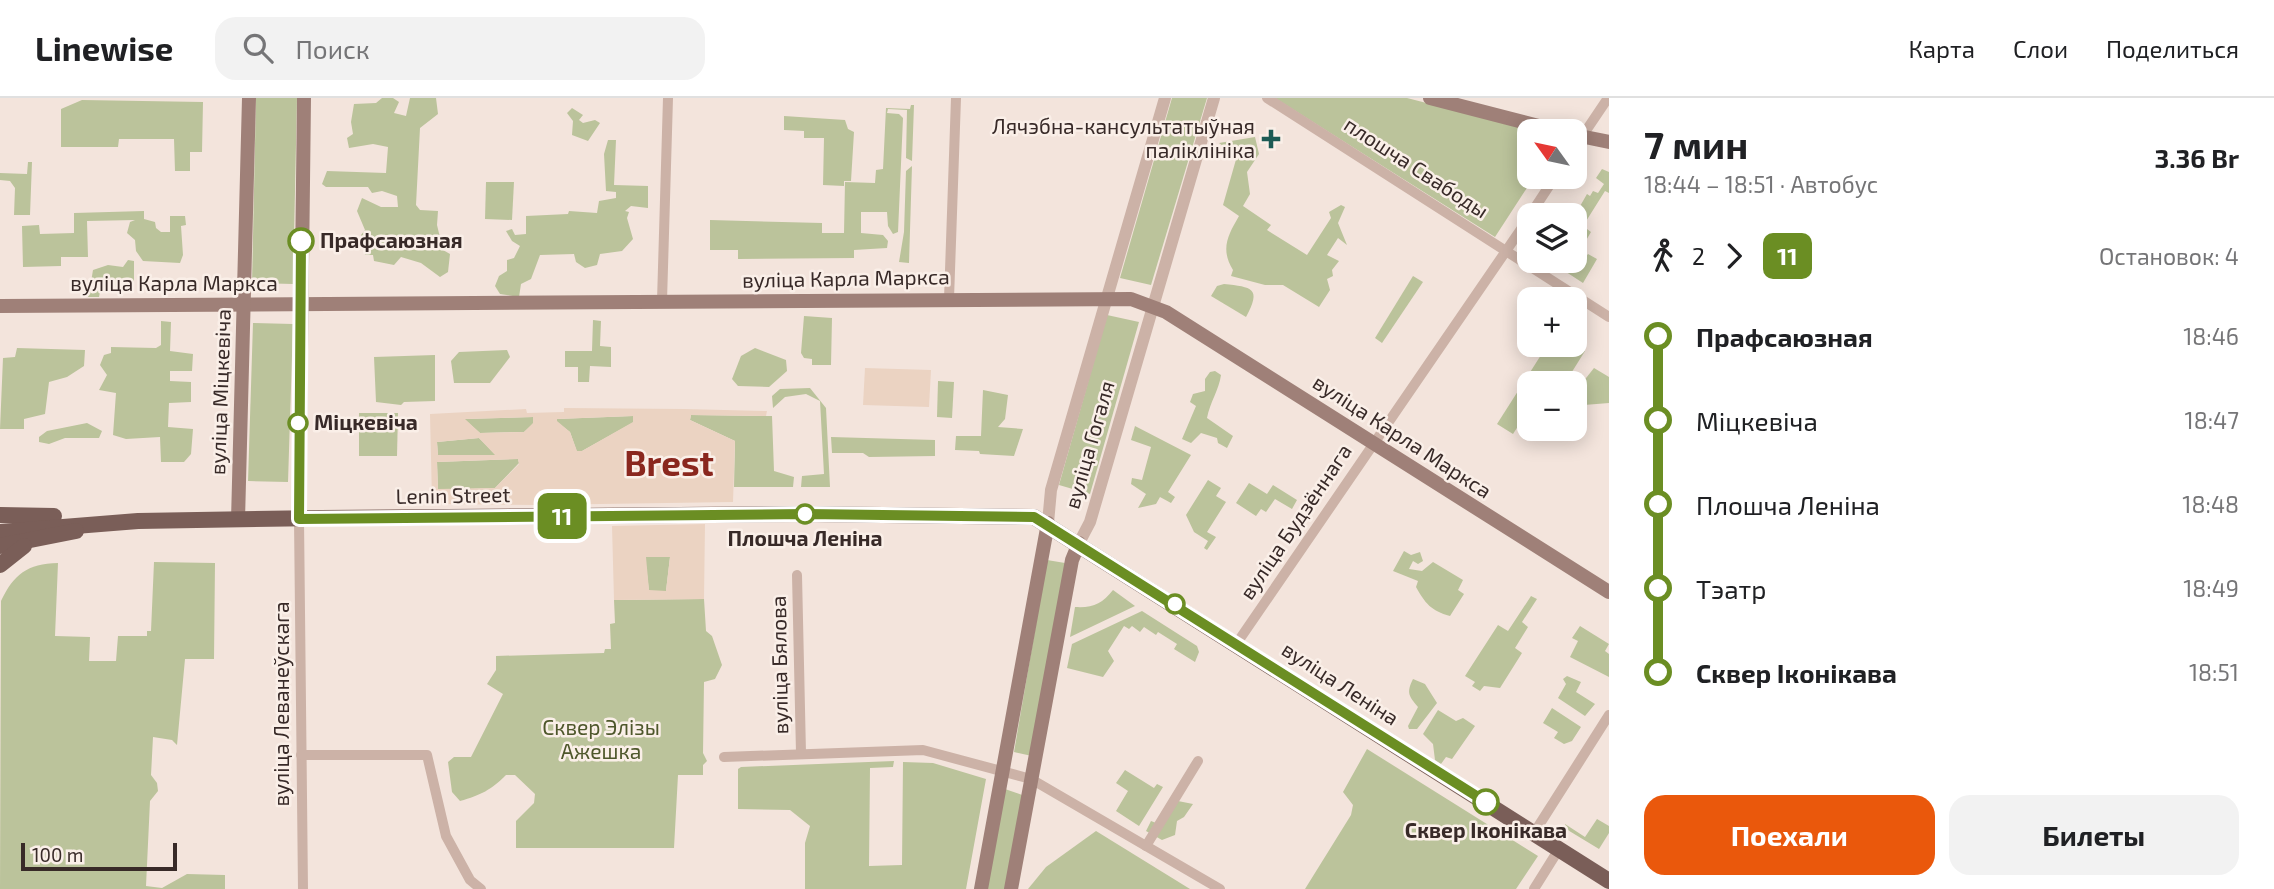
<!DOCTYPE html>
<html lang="ru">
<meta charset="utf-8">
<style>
body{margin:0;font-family:"Exo 2",sans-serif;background:#f2f2f2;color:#202124;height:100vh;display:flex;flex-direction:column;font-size:26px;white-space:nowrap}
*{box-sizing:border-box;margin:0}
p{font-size:23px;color:#757577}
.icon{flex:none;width:38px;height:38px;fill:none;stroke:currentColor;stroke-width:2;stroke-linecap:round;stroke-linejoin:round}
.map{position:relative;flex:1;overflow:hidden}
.side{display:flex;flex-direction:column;background:#fff;width:665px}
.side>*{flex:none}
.badge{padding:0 14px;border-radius:10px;font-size:24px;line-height:46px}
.needle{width:46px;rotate:303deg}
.buttons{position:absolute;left:1517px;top:21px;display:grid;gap:14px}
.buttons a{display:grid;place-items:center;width:70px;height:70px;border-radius:14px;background:#fff;box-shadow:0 4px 18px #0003;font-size:35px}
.scale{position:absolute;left:21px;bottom:18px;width:156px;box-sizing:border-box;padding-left:7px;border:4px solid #382a28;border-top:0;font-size:19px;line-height:24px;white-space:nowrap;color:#382a28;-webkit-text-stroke:5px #faefe8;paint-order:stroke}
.map>.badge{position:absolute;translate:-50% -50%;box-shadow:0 0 0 4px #fff}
.legs{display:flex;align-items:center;gap:10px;height:77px;padding:0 35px;font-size:23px}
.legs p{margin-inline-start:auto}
.overview{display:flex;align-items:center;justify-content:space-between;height:119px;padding:0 35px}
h1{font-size:38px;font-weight:700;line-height:52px}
.cta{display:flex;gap:14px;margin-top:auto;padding:14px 35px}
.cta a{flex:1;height:80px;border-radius:21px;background:#ea580c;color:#fff;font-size:28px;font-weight:700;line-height:80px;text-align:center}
.cta a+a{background:#f2f2f2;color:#202124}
ul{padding:0 35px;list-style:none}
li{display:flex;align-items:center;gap:24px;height:84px;font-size:26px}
li i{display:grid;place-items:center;width:10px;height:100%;margin:0 9px;background:currentColor}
li i::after{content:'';width:18px;height:18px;margin:-9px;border:5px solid;border-radius:50%;background:#fff}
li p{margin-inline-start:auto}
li:first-child i{background:linear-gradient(#0000 50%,currentColor 0)}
li:last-child i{background:linear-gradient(currentColor 50%,#0000 0)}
header{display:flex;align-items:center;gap:42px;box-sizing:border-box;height:98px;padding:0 35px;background:#fff;border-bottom:2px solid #e0e0e0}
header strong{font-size:33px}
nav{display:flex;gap:38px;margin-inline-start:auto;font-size:24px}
.search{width:490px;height:63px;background:#f2f2f2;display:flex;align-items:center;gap:18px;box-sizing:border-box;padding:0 24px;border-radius:21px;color:#757577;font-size:26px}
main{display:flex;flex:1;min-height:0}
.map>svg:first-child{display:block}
.green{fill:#bbc39b}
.plaza{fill:#ebd3c2;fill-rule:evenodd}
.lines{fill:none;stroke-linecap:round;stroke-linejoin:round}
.minor{stroke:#ccb2a7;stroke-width:10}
.tertiary{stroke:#ccb2a7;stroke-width:12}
.secondary{stroke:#9f8078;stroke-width:14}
.primary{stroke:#7a5e58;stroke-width:16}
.line-1-casing{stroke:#fff;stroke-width:16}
.line-1{stroke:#6b8e23;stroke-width:10}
.poi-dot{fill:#1c5b55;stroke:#faefe8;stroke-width:2.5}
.stop-1-dot{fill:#fff;stroke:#6b8e23;stroke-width:3.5}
.labels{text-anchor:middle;stroke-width:5;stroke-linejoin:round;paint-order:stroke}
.poi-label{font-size:21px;fill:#382a28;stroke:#faefe8;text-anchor:end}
.street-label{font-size:21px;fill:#382a28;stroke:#faefe8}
.stop-label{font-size:21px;font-weight:bold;fill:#382a28;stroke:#faefe8;text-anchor:start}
.park-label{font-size:21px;fill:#4e572b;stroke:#faefe8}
.town-label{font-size:35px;font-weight:bold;fill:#8a271e;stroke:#faefe8}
</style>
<header>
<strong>Linewise</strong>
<div class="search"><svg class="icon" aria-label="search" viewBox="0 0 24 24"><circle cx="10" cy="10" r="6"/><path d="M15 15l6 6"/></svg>Поиск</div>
<nav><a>Карта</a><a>Слои</a><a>Поделиться</a></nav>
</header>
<main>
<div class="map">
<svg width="1609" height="791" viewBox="0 0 1609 791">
<rect width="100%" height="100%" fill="#f3e4dc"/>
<g class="green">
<polygon points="256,0 297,0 293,186 252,185"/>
<polygon points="382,0 393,0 399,4 394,15 406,18 410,0 436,0 438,16 420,30 416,107 420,112 438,113 437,127 443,152 450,156 448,174 440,179 421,165 401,159 394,167 374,163 373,157 365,157 361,137 365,132 357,113 362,100 381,109 398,109 397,98 382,93 372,95 368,89 326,89 322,86 327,73 386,75 388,49 373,46 349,50 347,40 353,36 351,24 354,6 376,5"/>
<polygon points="1172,0 1207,0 1151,187 1120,180"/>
<polygon points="1275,0 1407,0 1536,33 1530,33 1530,79 1534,79 1495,139"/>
<polygon points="82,2 203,4 202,54 190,54 190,73 175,73 174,41 119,41 118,49 61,49 61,11"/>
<polygon points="911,7 914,7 912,63 906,60 907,12 888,11 887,15 899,16 903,20 898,134 893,136 888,128 887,114 861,114 861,135 883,137 888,143 887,150 854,152 854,160 738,161 738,152 710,152 710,122 822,125 822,135 844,135 845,84 875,85 876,72 883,71 886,10 910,11"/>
<polygon points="572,10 583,17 579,22 583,25 595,22 600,25 588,43 572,37 573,23 567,15"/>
<polygon points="784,18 845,22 848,31 854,34 851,83 844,83 844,88 823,87 824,40 804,40 804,33 784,32"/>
<path d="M1255 39 1259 56 1247 74 1250 96 1243 108 1271 127 1267 132 1307 157 1331 120 1329 114 1341 107 1345 109 1338 125 1347 147 1338 140 1327 157 1339 163 1332 172 1333 178 1327 181 1330 192 1319 209 1283 187H1265L1231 178 1233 172C1220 151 1228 137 1239 118L1223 107 1237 58 1219 45Z"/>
<polygon points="608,42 616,42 614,87 648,88 648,110 631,108 625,113 629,114 627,120 633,141 622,153 600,156 597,167 585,170 576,164 574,156 540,157 531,181 521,186 519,199 500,196 495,188 499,178 507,173 507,162 514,160 520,148 512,143 506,133 512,131 515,137 526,136 526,118 568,116 569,113 597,115 599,103 616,100 616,94 606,93 604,56"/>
<polygon points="28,64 32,64 30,117 14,117 15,90 10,83 0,82 0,75 27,76"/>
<polygon points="912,68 909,165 899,164 904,134 906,73"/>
<polygon points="1602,71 1609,74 1609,95 1605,93 1583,128 1591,134 1578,156 1585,160 1588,156 1597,161 1583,185 1560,170 1564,163 1575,163 1575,117 1587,96 1590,98 1593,93 1598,95 1604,86 1596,80"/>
<polygon points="486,84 514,84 512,122 485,121"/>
<polygon points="144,113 144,121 155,124 156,130 161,134 170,134 170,118 185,118 186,127 181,128 183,157 180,165 143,163 136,153 135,142 127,135 130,124 135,122 87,123 88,159 61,159 61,168 23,169 22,128 39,127 40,136 74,135 74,115"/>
<polygon points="128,162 134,163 134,189 101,189 99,199 88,199 84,190 91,184 93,172 108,167 123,169"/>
<polygon points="1413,178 1423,184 1382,245 1375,240"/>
<path d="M1224 186C1252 189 1262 190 1246 219L1211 198 1217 188Z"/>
<polygon points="1107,217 1139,224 1090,396 1059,387"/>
<polygon points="804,218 832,220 831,267 812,267 812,261 804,260 801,255"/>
<polygon points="593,222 601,223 600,248 611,249 611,269 590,268 589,284 578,284 578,269 565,269 565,253 592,253"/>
<polygon points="161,223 171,224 170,253 193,256 192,273 170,273 170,283 191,284 191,304 169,305 168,329 193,331 191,356 184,364 161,364 160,339 126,341 113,337 116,295 99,292 107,277 100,267 104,257 111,255 111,249 156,250 161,247"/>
<polygon points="253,225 293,226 288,384 248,383"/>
<polygon points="1534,247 1575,247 1585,253 1565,285 1530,285 1529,311 1513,336 1497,326 1541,257 1531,250"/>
<polygon points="17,250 85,252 84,268 67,279 49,284 45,316 24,321 24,331 0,331 3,260 15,259"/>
<polygon points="755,250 786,262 787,273 769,289 738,288 732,281 741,258"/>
<polygon points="507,252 510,259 490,285 454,285 451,263 459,254"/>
<polygon points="435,257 435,303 404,304 401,307 376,304 374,259"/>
<polygon points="1594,270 1609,279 1609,305 1584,307 1575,302 1575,294"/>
<path d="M1215 273 1221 277C1219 292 1210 304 1207 320L1233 338 1227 350 1218 345 1217 340 1201 335 1191 345 1182 341 1196 308 1190 304 1193 296 1205 293V281L1210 274Z"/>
<polygon points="938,283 954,284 952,320 937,319"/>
<polygon points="810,290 826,310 830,389 801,389 802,378 824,376 820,303 806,296 785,299 773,310 772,298 780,291"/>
<polygon points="983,292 1008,297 1005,321 998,329 1023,331 1014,358 980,356 979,353 955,352 956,338 981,338"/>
<polygon points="359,315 398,315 397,358 359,358"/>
<polygon points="691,317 772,318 774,373 794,379 793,389 734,389 735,343 690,322"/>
<polygon points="633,318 634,324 582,353 577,354 570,334 557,324 557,321"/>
<polygon points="533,319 534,325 524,334 480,335 464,321"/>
<polygon points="87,325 102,333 99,340 65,340 49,346 39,344 39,339 47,333"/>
<polygon points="1135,328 1191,357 1168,394 1175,399 1171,405 1160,399 1156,406 1138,410 1146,396 1131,386 1132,380 1142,382 1151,349 1131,342"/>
<polygon points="831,339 935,342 935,358 869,359 863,355 832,355"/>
<polygon points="479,340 496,357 438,358 437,344"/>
<polygon points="518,361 519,365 495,390 438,392 437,364"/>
<polygon points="1208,382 1221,390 1216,398 1226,404 1207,434 1216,439 1207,452 1204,450 1208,443 1194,434 1186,417"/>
<polygon points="1249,385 1267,396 1273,387 1297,402 1292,411 1275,401 1266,414 1261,411 1256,418 1236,405"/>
<path d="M1404 453 1411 457 1420 454 1423 463 1418 466 1413 463 1409 471 1422 473 1433 464 1463 482 1458 492 1464 496 1450 518C1431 513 1425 505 1416 489L1418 483 1393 473Z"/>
<polygon points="645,459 670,459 666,493 649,493"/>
<polygon points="1047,462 1065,465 1032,658 1014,654"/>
<path d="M154 464 215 465 214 561H185L177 647 172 642 153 639 151 677 157 685 158 693 150 703 146 788 162 790 187 776 225 777V791H0L1 503C14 476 27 466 58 465L55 538 90 539 89 563H116L118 538H147V533H151Z"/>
<path d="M1113 492 1135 508 1070 539 1075 509C1093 510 1102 506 1113 492Z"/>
<polygon points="1531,498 1537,501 1522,524 1528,529 1515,550 1522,555 1500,590 1484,588 1480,593 1472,588 1475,584 1465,578 1498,527 1508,533"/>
<path d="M704 501 706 533 712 538 722 567 715 581 704 584 703 655 707 663 703 667V677H678L674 750H516V723L534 705 535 696 515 677H506C491 692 481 697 460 703L452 694 448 664 454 659H471L503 596 487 586 496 572V558L604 555 605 551H611L610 526 615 525 614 502Z"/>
<polygon points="1142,513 1197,548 1199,554 1195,564 1174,551 1177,546 1158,534 1156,537 1144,529 1140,534 1132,528 1129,531 1124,528 1108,553 1114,563 1103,579 1067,570 1072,546"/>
<polygon points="1580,528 1609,546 1605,553 1609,556 1609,579 1570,559 1578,543 1572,540"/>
<polygon points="1567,578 1581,584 1576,594 1595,606 1585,618 1558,600 1566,586 1563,581"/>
<path d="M1413 581 1425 586 1437 605 1417 631H1409L1408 628 1418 609C1409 598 1406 595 1413 581Z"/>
<polygon points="1552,610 1581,629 1572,643 1564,646 1554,640 1558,634 1543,625"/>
<polygon points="1438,612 1456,623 1463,620 1475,628 1452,661 1446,659 1441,666 1435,662 1433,646 1423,636"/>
<polygon points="1367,651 1538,758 1516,791 1305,791 1351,717 1353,707 1343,694"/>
<polygon points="894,663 893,669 870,670 869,768 902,767 903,664 933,665 986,681 966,791 805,791 805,745 810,728 790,712 738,711 738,671 741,669"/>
<polygon points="1125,672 1154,690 1157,686 1163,689 1139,728 1116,713 1128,693 1116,685"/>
<polygon points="1005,691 1025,698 1007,791 985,791"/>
<polygon points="1178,703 1193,706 1184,719 1177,723 1175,737 1162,742 1146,733 1151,723 1161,727"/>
<polygon points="1597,721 1609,728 1609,735 1599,751 1566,731 1565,726 1585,739"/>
<polygon points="1096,733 1190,791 1028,791 1046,769"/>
</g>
<g class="plaza">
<polygon points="865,270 931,272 929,309 863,307"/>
<path d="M564 310 684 311 767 313 766 318 691 317 690 322 735 343 733 404 535 407 448 406 432 403 430 316 526 311 527 315 564 314ZM633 318V324L582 353H577L570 334 557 323V321ZM533 319V325L524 334 480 335 465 321ZM479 340 495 357H438L437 344ZM518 361 519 366 495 390 438 391 437 364Z"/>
<path d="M705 426 704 501 614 502 612 428ZM646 459H670L666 493 649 492Z"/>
</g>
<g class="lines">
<g class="minor">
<polyline points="1267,0 1609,219"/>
<polyline points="1575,49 1608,0"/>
<polyline points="1530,117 1555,79"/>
<polyline points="949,201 956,0"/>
<polyline points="662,203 668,0"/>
<polyline points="299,421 303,791"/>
<polyline points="797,477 801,655"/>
<polyline points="1237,545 1530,118"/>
<polyline points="301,657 427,657 446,738 470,782 481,791"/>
<polyline points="724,659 923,652 1031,681 1220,791"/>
<polyline points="1534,735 1609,617"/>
<polyline points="1146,748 1198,663"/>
<polyline points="1534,791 1559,751"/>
</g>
<g class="tertiary">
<polyline points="1048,425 1051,392 1165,0"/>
<polyline points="1079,445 1090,424 1214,0"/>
</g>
<g class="secondary">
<polyline points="1430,0 1558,33"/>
<polyline points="1575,37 1609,44"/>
<polyline points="0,208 1131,201 1166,214 1609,494"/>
<polyline points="299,421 304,0"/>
<polyline points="238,422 249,0"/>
<polyline points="981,791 1048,425"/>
<polyline points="1011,791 1072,462 1079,445"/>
</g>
<g class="primary">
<polyline points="0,417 54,418"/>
<polyline points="0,434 138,423 320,420 806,416 1034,419 1609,783"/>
<polyline points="0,448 76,433"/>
<polyline points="0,467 24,448"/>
</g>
</g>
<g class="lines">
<defs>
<polyline id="line-1" points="301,143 299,421 806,416 1034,419 1486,704"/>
</defs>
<use href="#line-1" class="line-1-casing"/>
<use href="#line-1" class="line-1"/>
</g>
<path class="poi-dot" d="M1267.5 30.5h7v7h7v7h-7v7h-7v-7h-7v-7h7z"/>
<g class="stop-1-dot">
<circle cx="301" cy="143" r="12"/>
<circle cx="298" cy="325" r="9"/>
<circle cx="805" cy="416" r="9"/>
<circle cx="1175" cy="506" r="9"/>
<circle cx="1486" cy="704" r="12"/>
</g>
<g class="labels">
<g class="poi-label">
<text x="1255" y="36">Лячэбна-кансультатыўная<tspan x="1255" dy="24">паліклініка</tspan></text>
</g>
<g class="street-label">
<text transform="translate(1416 70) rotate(33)" y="7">плошча Свабоды</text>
<text transform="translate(846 181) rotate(-1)" y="7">вуліца Карла Маркса</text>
<text x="174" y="193">вуліца Карла Маркса</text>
<text transform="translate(221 294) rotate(-88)" y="7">вуліца Міцкевіча</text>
<text transform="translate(1402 339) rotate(33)" y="7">вуліца Карла Маркса</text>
<text transform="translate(1090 347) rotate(-74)" y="7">вуліца Гогаля</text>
<text transform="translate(453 398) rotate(-1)" y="7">Lenin Street</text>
<text transform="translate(1296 424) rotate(-56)" y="7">вуліца Будзённага</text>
<text transform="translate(780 567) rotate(-91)" y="7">вуліца Бялова</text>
<text transform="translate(1340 586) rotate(33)" y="7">вуліца Леніна</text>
<text transform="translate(282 606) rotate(-90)" y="7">вуліца Леванеўскага</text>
</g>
<g class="stop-label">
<text x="320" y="150">Прафсаюзная</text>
<text x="314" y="332">Міцкевіча</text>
<text x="805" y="448" text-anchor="middle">Плошча Леніна</text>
<text x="1486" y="740" text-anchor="middle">Сквер Іконікава</text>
</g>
<g class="park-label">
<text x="601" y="637">Сквер Элізы<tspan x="601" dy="24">Ажешка</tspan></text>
</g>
<g class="town-label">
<text x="669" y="378">Brest</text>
</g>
</g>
</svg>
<div class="buttons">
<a><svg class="needle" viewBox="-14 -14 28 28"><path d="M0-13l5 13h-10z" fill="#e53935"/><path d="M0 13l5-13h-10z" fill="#757577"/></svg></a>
<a><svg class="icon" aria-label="layers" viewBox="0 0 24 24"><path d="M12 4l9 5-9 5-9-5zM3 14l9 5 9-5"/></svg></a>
<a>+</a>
<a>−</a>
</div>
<div class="scale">100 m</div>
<b class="badge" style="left:562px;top:418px;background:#6b8e23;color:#fff">11</b>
</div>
<section class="side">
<div class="overview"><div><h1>7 мин</h1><p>18:44 – 18:51 · Автобус</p></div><b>3.36 Br</b></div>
<div class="legs"><svg class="icon" aria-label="walk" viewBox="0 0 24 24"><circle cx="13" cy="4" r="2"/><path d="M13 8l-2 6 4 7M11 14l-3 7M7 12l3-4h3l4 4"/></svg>2<svg class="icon" aria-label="forward" viewBox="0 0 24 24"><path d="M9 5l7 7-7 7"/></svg><b class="badge" style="background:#6b8e23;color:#fff">11</b><p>Остановок: 4</p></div>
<ul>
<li><i style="color:#6b8e23"></i><b>Прафсаюзная</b><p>18:46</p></li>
<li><i style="color:#6b8e23"></i><span>Міцкевіча</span><p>18:47</p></li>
<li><i style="color:#6b8e23"></i><span>Плошча Леніна</span><p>18:48</p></li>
<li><i style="color:#6b8e23"></i><span>Тэатр</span><p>18:49</p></li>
<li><i style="color:#6b8e23"></i><b>Сквер Іконікава</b><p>18:51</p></li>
</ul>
<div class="cta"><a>Поехали</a><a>Билеты</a></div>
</section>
</main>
